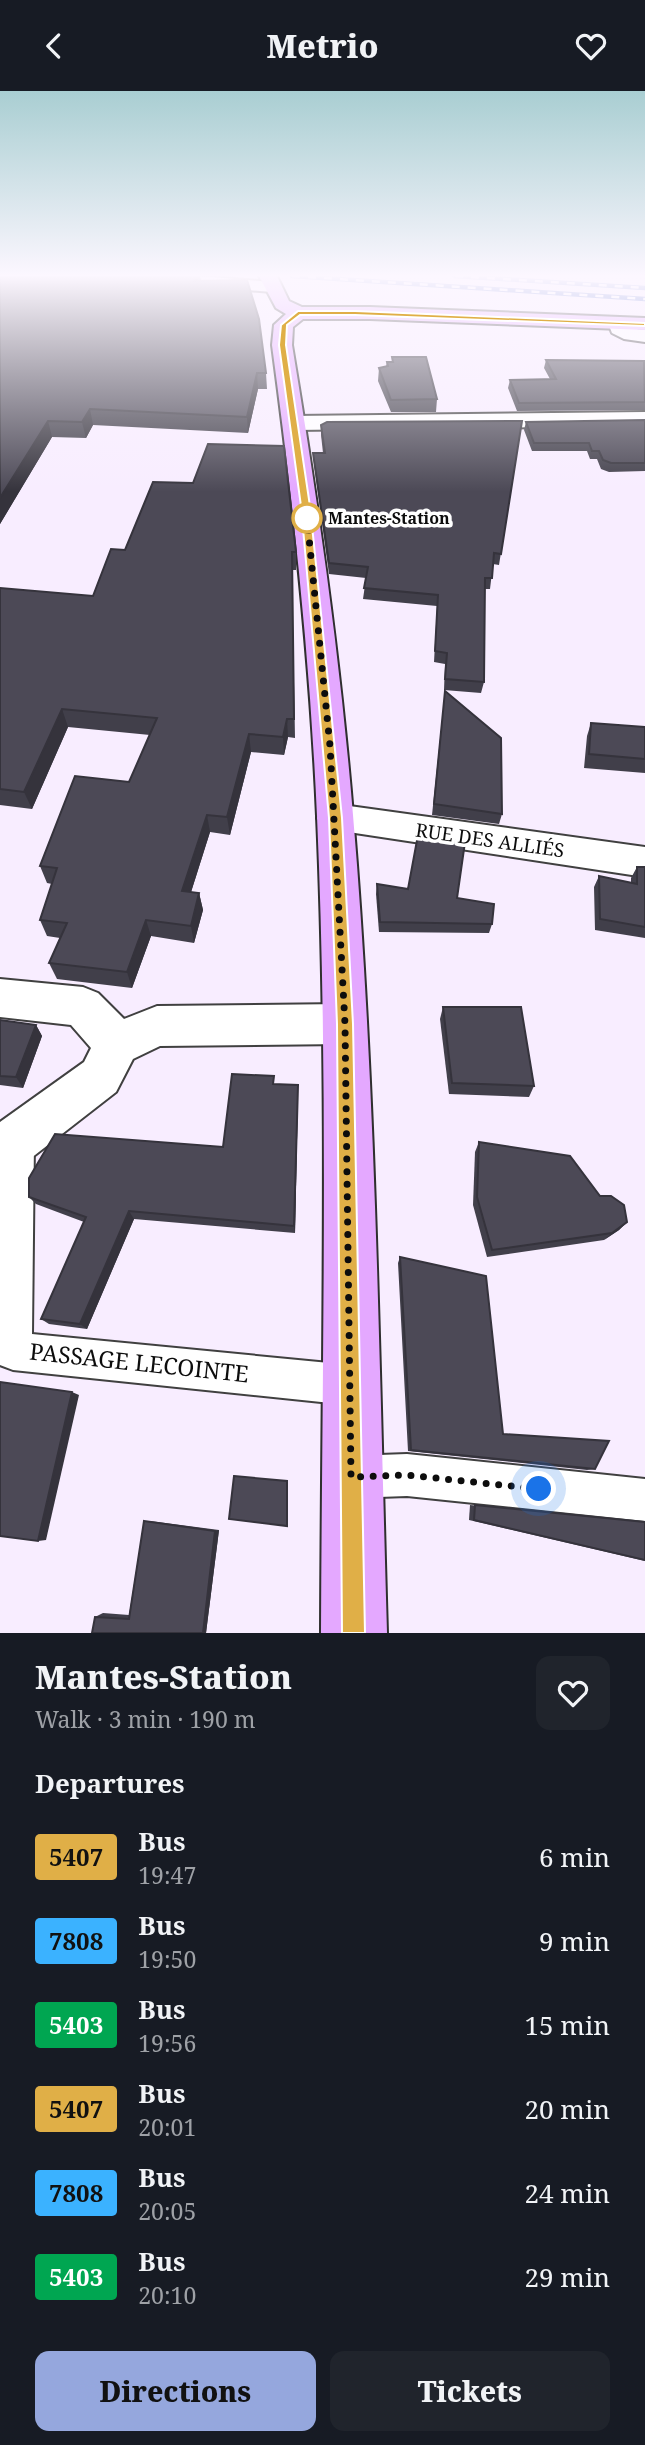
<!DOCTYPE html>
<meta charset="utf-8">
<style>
body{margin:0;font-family:"Noto Serif",serif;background:#20242c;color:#f1f3f6;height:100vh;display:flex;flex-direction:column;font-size:26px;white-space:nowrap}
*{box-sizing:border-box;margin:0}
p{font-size:23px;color:#9ea1a6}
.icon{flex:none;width:38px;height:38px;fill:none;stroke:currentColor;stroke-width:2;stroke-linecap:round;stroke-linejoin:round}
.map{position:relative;height:1542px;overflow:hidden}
.side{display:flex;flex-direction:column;background:#171b24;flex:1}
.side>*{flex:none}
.badge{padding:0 14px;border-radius:5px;font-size:24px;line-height:46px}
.you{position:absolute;width:35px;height:35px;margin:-18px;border:5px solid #fff;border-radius:50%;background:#1a73e8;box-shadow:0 0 0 10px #1a73e833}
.map>.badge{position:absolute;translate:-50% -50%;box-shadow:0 0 0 4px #fff}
h2{padding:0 35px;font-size:26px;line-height:63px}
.round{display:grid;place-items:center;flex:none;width:74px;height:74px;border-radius:14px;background:#20242c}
.headline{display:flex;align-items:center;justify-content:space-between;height:119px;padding:0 35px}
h1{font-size:33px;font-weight:800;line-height:52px}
.action{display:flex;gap:14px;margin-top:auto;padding:14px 35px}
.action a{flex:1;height:80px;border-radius:14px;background:#95a7dd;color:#111;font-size:28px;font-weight:800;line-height:80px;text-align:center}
.action a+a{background:#20242c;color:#f1f3f6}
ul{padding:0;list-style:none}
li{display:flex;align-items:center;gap:21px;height:84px;padding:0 35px}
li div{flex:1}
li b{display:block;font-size:26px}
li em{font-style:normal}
li .badge{min-width:77px;font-weight:700;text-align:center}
header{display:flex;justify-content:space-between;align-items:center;height:91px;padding:0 35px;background:#171b24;font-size:32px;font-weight:800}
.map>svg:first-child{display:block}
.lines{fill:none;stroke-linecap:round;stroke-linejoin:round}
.service-casing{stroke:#404040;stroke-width:4}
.minor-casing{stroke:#404040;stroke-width:4}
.secondary-casing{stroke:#2f2f2f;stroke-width:4}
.service{fill:#fff;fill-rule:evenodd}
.minor{fill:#fff;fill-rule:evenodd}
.secondary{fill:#e4a8ff;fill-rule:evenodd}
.rail-casing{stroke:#244bbe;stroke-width:4.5}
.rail{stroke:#fff;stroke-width:2.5;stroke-dasharray:8;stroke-linecap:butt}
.wall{fill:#413f4a}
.shaded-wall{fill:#35333c}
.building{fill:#4c4956;stroke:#35333c;stroke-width:2}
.line{fill:#e0af47;stroke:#fff;stroke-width:2}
.walk{stroke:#0d0d0d;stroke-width:7;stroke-dasharray:0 12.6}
.stop-dot{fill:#fff;stroke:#e0af47;stroke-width:3.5}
.labels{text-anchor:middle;stroke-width:7;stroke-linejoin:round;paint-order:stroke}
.far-stop-label{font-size:16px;font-weight:bold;fill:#0d0d0d;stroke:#fff;text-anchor:start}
.street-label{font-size:19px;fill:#0d0d0d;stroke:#fff}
.near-street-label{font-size:23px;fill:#0d0d0d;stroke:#fff}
</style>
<header><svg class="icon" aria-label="back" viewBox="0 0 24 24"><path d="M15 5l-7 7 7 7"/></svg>Metrio<svg class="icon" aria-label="heart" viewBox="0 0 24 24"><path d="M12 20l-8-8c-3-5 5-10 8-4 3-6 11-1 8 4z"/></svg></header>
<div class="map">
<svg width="645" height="1542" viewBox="0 0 645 1542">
<rect width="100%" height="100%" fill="#f8edff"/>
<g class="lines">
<defs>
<g id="service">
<polygon points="17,1033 29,1037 34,1049 32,1243 350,1274 364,1280 370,1294 364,1308 350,1314 13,1279 0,1274 0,1049 5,1037"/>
<polygon points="407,1363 645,1388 645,1430 407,1405 351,1407 336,1401 330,1386 336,1371 351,1365"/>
</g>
<g id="minor">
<polygon points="123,185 200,185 272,191 281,196 272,201 132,190"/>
<path d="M618 226 625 228C631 237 634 238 645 239V251L624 248 612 242 608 232Z"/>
<polygon points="645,321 645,335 294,339 286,337 283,332 286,327 294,325"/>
<polygon points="335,713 645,756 645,786 322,737 317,727 322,717"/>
<polygon points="0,888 83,896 98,902 124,928 157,915 345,913 361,919 367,933 361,947 345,953 160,955 133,968 116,1001 17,1078 0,1085 0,1031 84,971 91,957 71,934 0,926"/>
</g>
<path id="secondary" d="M259 185H277L289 210 302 216H370L645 227V239L370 228H303L293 236 292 254C318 410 340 566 353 724 376 996 379 1269 387 1542H321C322 1270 329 997 317 725 310 567 293 410 272 254L274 234 286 223 276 217Z"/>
</defs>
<use href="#service" class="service-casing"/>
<use href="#minor" class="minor-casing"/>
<use href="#secondary" class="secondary-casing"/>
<use href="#service" class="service"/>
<use href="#minor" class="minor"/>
<use href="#secondary" class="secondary"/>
<defs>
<g id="rail">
<polyline points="292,185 645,208"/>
<polyline points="455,185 645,197"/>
</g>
</defs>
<use href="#rail" class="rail-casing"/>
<use href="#rail" class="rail"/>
</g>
<g class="wall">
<polygon points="0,185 200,185 201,190 266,282 267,298 258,298 248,342 93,334 86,347 52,346 0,433"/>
<polygon points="392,266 437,308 436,321 391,321 378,290 379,277 386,276 387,271 392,271"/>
<polygon points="546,269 645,271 645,319 517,320 508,297 510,289 550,288 544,277"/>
<polygon points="645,329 645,380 609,381 601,378 597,368 590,368 587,360 532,360 524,339 526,331"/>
<polygon points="522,330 499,474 493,473 490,498 485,498 484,591 481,602 444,599 445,573 434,571 437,515 363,508 366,487 329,483 314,373 313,362 323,362 321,344 321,334"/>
<polygon points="111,458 296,461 296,479 292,479 295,647 288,646 284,664 251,661 230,744 210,741 191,801 199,802 203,819 194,852 151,845 132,897 57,888 49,872 60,847 47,845 40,829 52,793 47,792 40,775 129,691 150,644 68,636 32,718 0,714 0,497 93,505"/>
<polygon points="445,600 502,723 499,733 432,724"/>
<polygon points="591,632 645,636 645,682 584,677 587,645"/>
<polygon points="637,776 645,776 645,847 595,839 594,796 599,785 631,792 631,787"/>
<polygon points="377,793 457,807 492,833 489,842 379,841 376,803"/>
<polygon points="443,916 534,995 529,1006 449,1003 440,928"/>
<polygon points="0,929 36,934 42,945 23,997 0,994"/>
<polygon points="275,993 298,1003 295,1142 134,1128 87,1238 49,1233 41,1228 84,1131 36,1113 29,1106 223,1056"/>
<polygon points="479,1051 600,1105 627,1131 619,1139 604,1149 487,1166 473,1114 475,1061"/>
<polygon points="400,1166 503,1343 595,1378 587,1379 408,1360 398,1172"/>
<polygon points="470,1414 645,1431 645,1470 469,1429"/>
<polygon points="144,1430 150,1430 219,1439 206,1542 95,1526 103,1522 129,1524"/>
</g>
<g class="shaded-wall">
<polygon points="257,282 258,298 248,342 247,326"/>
<polygon points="90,318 93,334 86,347 82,331"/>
<polygon points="48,330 52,346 0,433 0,407"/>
<polygon points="62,618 68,636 32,718 24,701"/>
<polygon points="287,628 288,646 284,664 283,646"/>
<polygon points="249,643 251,661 230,744 227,726"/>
<polygon points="207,724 210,741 186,817 182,800"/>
<polygon points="199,802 203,819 194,852 191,835"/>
<polygon points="146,829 151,845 132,897 127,881"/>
<polygon points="36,934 42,945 23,997 16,986"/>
<polygon points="298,994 298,1003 295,1142 294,1135"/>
<polygon points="129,1120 134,1128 87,1238 80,1233"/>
<polygon points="627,1131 619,1139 604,1149 612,1142"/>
<polygon points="72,1301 79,1304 46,1449 38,1450"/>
<polygon points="219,1439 206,1542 203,1542 215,1440"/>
</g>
<g class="building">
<polygon points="0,185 199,185 194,190 247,189 259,228 266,282 257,282 247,326 90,318 82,331 48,330 0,407"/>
<polygon points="392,266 426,266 437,308 391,309 379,277 388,275 387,271 393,271"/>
<polygon points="546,269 644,270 645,311 519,312 510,289 556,288"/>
<polygon points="645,329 645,372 611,372 603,369 599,360 592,360 589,352 534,352 526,331"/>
<polygon points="522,330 501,463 494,462 492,487 485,487 484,591 445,588 447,562 435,560 438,504 364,497 368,476 329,472 313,362 325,362 321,334 327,331"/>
<polygon points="208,353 284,355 296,461 292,461 294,628 287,628 283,646 249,643 227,726 207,724 182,800 199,802 191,835 146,829 127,881 49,872 67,832 40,829 57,777 40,775 75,685 129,691 157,627 62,618 24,701 0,698 0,497 93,505 111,458 125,459 153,391 193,392"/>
<polygon points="445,600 501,647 502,723 434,713"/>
<polygon points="591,632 645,636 645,668 589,663"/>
<polygon points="418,744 465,751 457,807 494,813 492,833 380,831 377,793 408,798"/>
<polygon points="637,776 645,776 645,836 600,828 599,785 637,793"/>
<polygon points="443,916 521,916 534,995 452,992"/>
<polygon points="0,929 36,934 16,986 0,985"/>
<polygon points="232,983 274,985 273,993 298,994 294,1135 129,1120 80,1233 41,1228 86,1126 29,1106 29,1087 55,1043 223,1056"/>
<polygon points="479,1051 570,1065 600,1105 611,1105 624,1114 627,1131 612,1142 492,1159 477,1106"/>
<polygon points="400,1166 486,1185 503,1343 609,1350 595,1378 411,1359"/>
<polygon points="0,1291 72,1301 38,1450 0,1445"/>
<polygon points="234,1385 287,1390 287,1435 229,1428"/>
<polygon points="475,1414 645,1431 645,1469 474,1429"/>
<polygon points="144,1430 215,1440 203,1542 92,1542 95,1526 129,1528"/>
</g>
<linearGradient id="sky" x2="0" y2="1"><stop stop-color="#a9ced2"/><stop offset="0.46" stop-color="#fcf7ff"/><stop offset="1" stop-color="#fcf7ff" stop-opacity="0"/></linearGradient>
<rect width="645" height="401" fill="url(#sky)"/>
<polygon class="line" points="298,220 355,220 645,232 645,235 355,224 300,224 287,234 286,254 310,415 342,727 353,933 365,1542 342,1542 337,933 329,727 301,415 279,254 281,234"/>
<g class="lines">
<polyline class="walk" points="307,427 330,655 345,933 351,1386 407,1384 539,1398"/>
</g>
<circle class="stop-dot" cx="307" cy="427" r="14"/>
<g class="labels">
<g class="far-stop-label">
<text x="328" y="433">Mantes-Station</text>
</g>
<g class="street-label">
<text transform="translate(490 749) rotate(8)" y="7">RUE DES ALLIÉS</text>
</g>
<g class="near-street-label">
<text transform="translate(139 1272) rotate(6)" y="8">PASSAGE LECOINTE</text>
</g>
</g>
</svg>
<div class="you" style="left:539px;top:1398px"></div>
</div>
<section class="side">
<div class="headline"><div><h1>Mantes-Station</h1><p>Walk · 3 min · 190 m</p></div><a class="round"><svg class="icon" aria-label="heart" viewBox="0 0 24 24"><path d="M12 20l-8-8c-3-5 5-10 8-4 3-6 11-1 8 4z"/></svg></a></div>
<h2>Departures</h2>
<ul>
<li><span class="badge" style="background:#e0af47;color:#111">5407</span><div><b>Bus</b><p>19:47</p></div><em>6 min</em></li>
<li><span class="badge" style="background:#3bb2ff;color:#111">7808</span><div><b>Bus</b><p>19:50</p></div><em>9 min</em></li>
<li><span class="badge" style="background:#00a651;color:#fff">5403</span><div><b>Bus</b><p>19:56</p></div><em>15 min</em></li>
<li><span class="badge" style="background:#e0af47;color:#111">5407</span><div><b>Bus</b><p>20:01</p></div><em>20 min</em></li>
<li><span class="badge" style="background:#3bb2ff;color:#111">7808</span><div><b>Bus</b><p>20:05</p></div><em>24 min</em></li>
<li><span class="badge" style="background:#00a651;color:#fff">5403</span><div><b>Bus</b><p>20:10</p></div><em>29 min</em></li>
</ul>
<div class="action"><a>Directions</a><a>Tickets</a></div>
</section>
